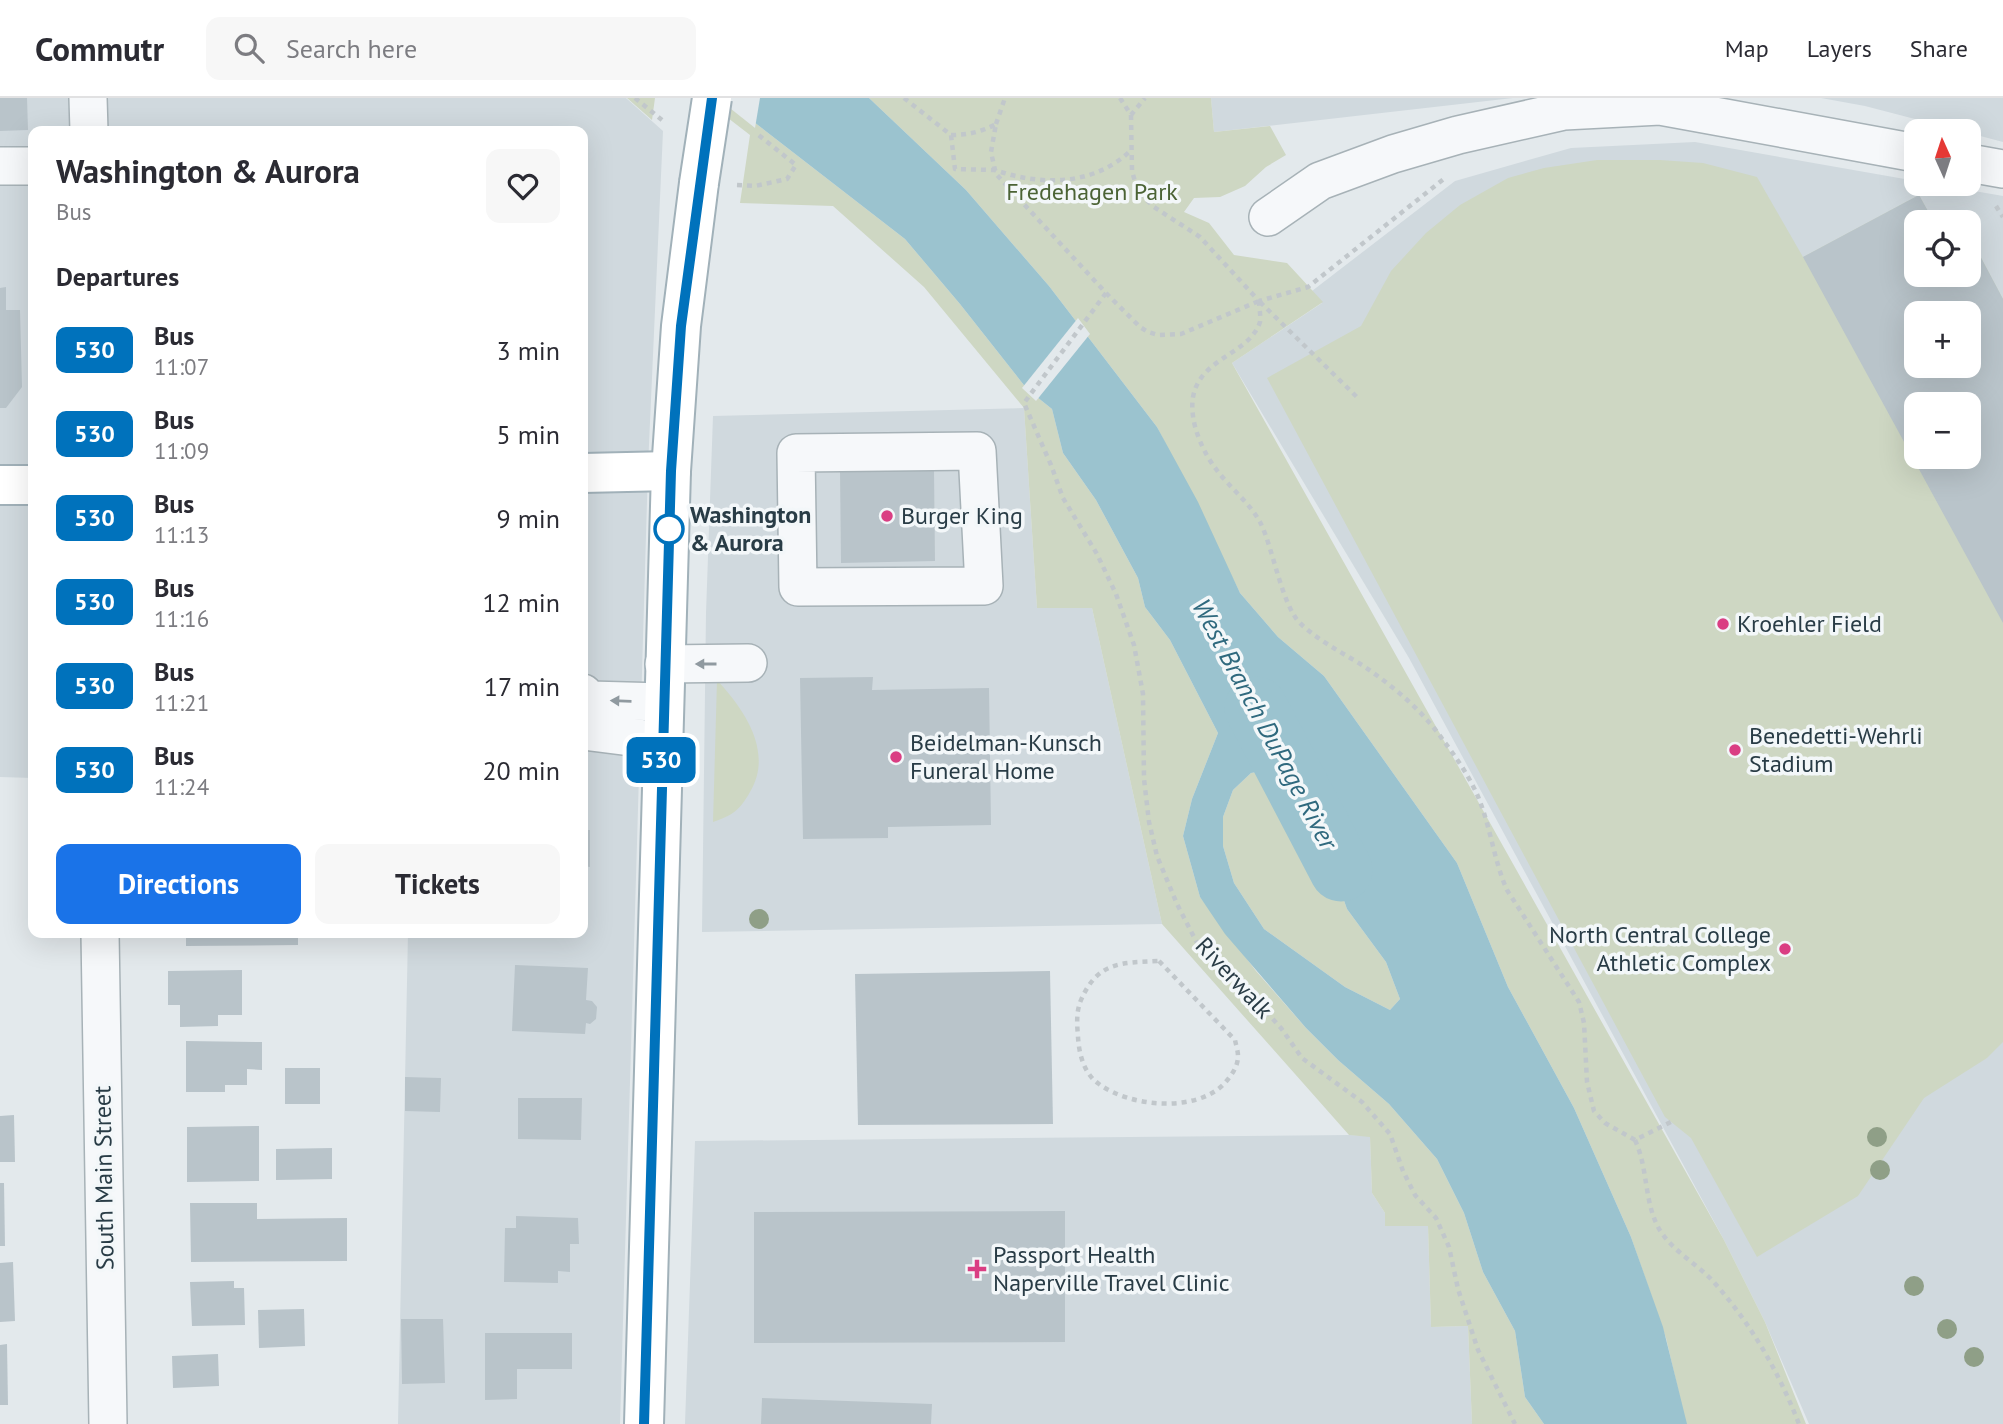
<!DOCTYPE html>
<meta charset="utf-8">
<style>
body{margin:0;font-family:"PT Sans",sans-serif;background:#f7f7f7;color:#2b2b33;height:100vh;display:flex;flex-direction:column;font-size:26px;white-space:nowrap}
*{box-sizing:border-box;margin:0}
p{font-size:23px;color:#7c7c81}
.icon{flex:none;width:38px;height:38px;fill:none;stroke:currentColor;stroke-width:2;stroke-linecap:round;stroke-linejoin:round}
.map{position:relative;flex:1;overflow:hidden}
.drawer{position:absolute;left:28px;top:28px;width:560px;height:812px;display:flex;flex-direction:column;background:#fff;border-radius:14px;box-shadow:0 7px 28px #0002}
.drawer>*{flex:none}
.badge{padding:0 14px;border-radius:10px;font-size:24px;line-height:46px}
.needle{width:46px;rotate:357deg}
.fabs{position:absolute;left:1904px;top:21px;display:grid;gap:14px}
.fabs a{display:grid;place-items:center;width:77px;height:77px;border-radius:14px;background:#fff;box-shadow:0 7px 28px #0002;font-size:35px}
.map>.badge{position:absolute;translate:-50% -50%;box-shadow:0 0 0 4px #fff}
h2{padding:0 28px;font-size:26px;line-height:63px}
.round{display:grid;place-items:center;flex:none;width:74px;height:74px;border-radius:14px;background:#f7f7f7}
.headline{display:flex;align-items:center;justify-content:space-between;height:119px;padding:0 28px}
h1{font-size:33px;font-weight:700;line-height:52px}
.primary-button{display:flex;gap:14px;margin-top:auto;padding:14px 28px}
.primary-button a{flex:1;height:80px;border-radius:14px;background:#1a73e8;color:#fff;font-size:28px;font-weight:700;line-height:80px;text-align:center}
.primary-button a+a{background:#f7f7f7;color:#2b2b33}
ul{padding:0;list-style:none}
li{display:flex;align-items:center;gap:21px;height:84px;padding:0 28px}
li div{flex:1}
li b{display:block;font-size:26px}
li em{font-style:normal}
li .badge{min-width:77px;font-weight:700;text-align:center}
header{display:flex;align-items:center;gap:42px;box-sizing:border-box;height:98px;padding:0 35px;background:#fff;border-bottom:2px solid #e1e1e2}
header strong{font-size:33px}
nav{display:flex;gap:38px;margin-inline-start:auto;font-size:24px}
.search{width:490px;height:63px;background:#f7f7f7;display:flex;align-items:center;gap:18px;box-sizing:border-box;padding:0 24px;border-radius:14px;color:#7c7c81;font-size:26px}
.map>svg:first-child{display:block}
.built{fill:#d0d9de;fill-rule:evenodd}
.green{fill:#ced7c3;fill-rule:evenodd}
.water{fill:#9bc3cf;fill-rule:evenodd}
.pier{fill:#e3e9ec}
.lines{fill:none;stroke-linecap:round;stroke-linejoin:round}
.river{stroke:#9bc3cf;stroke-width:63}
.building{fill:#b9c4ca;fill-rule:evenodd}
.minor-casing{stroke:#a7b2b7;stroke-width:40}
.major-casing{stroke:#a1b1b9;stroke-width:42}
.path{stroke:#c1c7cb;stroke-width:4.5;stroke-dasharray:5 5;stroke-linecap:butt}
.minor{stroke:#f6f8fa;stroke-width:37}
.major{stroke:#fff;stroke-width:38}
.major-bridge-casing{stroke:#a1b1b9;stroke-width:42;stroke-linecap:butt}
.major-bridge{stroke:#fff;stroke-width:38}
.tree{fill:#8f9f87}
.oneway{fill:#909aa0}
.line-casing{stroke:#fff;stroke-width:16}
.line{stroke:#0072bc;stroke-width:10}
.poi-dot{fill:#da3e83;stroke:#f3f7f9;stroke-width:2.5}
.stop-dot{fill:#fff;stroke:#0072bc;stroke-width:3.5}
.labels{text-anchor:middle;stroke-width:7;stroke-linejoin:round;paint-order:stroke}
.park-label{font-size:24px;fill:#4b6335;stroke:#f3f7f9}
.stop-label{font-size:24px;font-weight:bold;fill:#293c46;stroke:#f3f7f9;text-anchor:start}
.poi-label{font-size:24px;fill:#293c46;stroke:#f3f7f9;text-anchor:start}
.street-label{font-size:24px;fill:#293c46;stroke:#f3f7f9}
.water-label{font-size:26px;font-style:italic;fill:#2f697e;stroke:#f3f7f9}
</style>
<header>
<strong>Commutr</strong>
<div class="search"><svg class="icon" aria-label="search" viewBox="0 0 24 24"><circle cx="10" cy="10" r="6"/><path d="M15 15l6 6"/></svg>Search here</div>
<nav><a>Map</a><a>Layers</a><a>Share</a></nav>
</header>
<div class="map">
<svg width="2003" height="1326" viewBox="0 0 2003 1326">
<rect width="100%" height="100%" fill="#e3e9ec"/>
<g class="built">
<polygon points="0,0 626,0 663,33 648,369 620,1326 398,1326 408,835 583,835 583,33 33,33 33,680 0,679"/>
<polygon points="1211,0 1513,0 1214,34"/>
<polygon points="1821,0 2003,0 2003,44 1969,35 1969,33 1961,33 1865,8"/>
<path d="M1695 44 1916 83V86H1934L2003 98V1326H1809L1765 1224 1724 1142 1409 560 1232 265 1322 205 1312 193 1455 83 1571 50ZM1916 124H1969V177H1916ZM1916 215H1969V268H1916ZM1916 306H1969V359H1916Z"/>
<polygon points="1024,310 1037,510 1092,510 1162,826 702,834 706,515 713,318"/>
<polygon points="1349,1037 1370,1038 1372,1095 1385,1115 1428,1128 1431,1229 1468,1228 1472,1326 685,1326 695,1043"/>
</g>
<g class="green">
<polygon points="626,0 655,0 652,22 627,0"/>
<polygon points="702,0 723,0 905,141 960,206 1027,291 1052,311 1063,355 1096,402 1138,480 1145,509 1170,542 1218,635 1192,701 1183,738 1200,799 1256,873 1306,930 1338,962 1389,1006 1437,1061 1464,1115 1483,1174 1515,1233 1525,1299 1544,1326 1472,1326 1468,1228 1431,1229 1428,1128 1385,1128 1385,1115 1372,1095 1370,1039 1349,1037 1162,826 1092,510 1037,510 1024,310 924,189 833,108 740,105 750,37"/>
<polygon points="869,0 1211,0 1214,34 1270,28 1286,57 1266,69 1245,88 1220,99 1194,100 1184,114 1209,125 1234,157 1287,165 1323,204 1232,265 1724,1142 1765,1224 1806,1326 1686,1326 1666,1240 1631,1139 1574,1010 1508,889 1457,765 1324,578 1278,539 1240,495 1157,329 1049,188 966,92"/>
<path d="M1597 62H1660L1703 65 1757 79 1803 159 1919 97 1934 124H1916V177H1969V159L1978 154 2003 201V944L1987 960 1924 1000 1858 1098 1757 1159 1691 1040 1665 1019 1267 280 1361 228 1391 173 1426 135 1460 107 1508 80 1544 70ZM1916 215H1969V268H1916ZM1916 306H1969V359H1916Z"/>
<path d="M717 582C744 611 774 654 750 694 739 713 733 717 713 724Z"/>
<polygon points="1268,672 1284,676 1300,690 1307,717 1334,774 1347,811 1386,864 1400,901 1390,912 1345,889 1264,831 1234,785 1223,748 1223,719 1233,692 1251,675"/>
</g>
<path class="water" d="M723 0H869L966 92 1049 188 1157 329 1198 404 1240 495 1278 539 1324 578 1457 765 1508 889 1574 1010 1631 1139 1663 1229 1687 1326H1544L1525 1299 1515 1233 1483 1174 1464 1115 1437 1061 1389 1006 1338 962 1306 930 1225 836 1200 799 1183 738 1192 701 1218 635 1170 542 1145 509 1138 480 1096 402 1063 355 1052 311 1027 291 960 206 905 141ZM1268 672 1283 676 1300 690 1307 717 1334 774 1347 811 1386 864 1400 901 1390 912 1345 889 1264 831 1234 785 1223 748V719L1233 692 1251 675Z"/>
<g class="pier">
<polygon points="719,0 760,0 755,30 721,3"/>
<polygon points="1078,220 1090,236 1036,303 1022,290"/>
</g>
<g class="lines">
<polyline class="river" points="1256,610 1341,772"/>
</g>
<g class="building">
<polygon points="0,0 27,0 28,32 0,33"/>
<path d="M1919 97 1934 124H1916V177H1969V159L1978 154 2003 201V525L1803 159ZM1916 215H1969V268H1916ZM1916 306H1969V359H1916Z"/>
<polygon points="6,189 6,212 20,212 22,289 6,310 0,310 0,190"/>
<polygon points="934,371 935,463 841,465 840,373"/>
<polygon points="873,579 872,592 989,590 991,727 888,729 888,740 803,741 800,580"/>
<polygon points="583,732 590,732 590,769 583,768"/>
<polygon points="186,835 298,835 298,847 186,848"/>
<polygon points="515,867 588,870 586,902 592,903 597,909 596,921 590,926 586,925 585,936 512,933"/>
<polygon points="242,872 242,917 218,917 218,928 180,929 180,907 168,907 168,873"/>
<polygon points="1050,873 1053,1026 858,1027 855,876"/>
<polygon points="186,943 262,944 262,972 247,971 247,987 225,987 225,994 186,994"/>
<rect x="285" y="970" width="35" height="36"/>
<polygon points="405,979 441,980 440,1014 405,1013"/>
<polygon points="518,1000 582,1000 581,1042 518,1041"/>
<polygon points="14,1017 15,1064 0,1064 0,1018"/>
<polygon points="259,1028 259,1083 187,1084 187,1029"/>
<polygon points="332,1050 332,1081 276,1082 276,1051"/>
<polygon points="0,1085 4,1085 5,1148 0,1148"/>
<polygon points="190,1105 257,1105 257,1121 347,1120 347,1163 191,1164"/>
<polygon points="1065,1113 1065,1244 754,1245 754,1114"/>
<polygon points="516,1118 578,1120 579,1146 570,1146 570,1174 558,1173 558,1185 504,1184 505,1130 516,1130"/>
<polygon points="13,1164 15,1223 0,1224 0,1165"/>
<polygon points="234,1183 234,1190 244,1190 245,1227 192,1228 190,1184"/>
<polygon points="304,1211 305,1248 259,1250 258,1212"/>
<polygon points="401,1221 443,1221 445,1285 402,1286"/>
<polygon points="485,1235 572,1235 572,1271 517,1271 517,1301 485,1302"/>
<polygon points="7,1246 8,1307 0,1307 0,1247"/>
<polygon points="218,1256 219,1288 173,1290 172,1258"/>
<polygon points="762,1300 932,1306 931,1326 761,1326"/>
</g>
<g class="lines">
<defs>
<g id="minor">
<polyline points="88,0 89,33"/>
<polyline points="1969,65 2003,71"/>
<polyline points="0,68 33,68"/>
<polyline points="1268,119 1320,83 1393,56 1458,37 1564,13 1660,8 1916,55"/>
<polygon points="977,353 984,488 798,489 796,355"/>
<polyline points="664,566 748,565"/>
<polyline points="583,595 590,602 663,604"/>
<polyline points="583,633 662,643"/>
<polyline points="100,835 108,1326"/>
</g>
<g id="major">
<polyline points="583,375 671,373"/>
<polyline points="0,387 33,387"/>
<polyline points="644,1326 671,373 681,228 699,85"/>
</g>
</defs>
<use href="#minor" class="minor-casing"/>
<use href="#major" class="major-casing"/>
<g class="path">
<polyline points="635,0 662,22"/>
<polyline points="904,0 951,37 955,71 995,72 997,77 1106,195 1140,229 1148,234 1158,237 1181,236 1259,203"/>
<polyline points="1120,0 1131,17 1145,0"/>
<polyline points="1131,17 1132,73 1138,94 1154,109 1200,139 1259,203 1308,189 1445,80"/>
<polyline points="996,26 1005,0"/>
<path d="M951 37C968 37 981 34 996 26L991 54 995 72C1040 88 1094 88 1130 53"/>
<polyline points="737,87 755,88 787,81 796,67 756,35"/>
<polyline points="1996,108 2003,119"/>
<polyline points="1106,195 1024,305 1051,367 1063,400 1097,456 1116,496 1134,547 1143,596 1144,681 1149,724 1157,758 1177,806 1196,843 1250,896 1281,930 1302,960 1362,1004 1390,1036 1403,1073 1415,1097 1436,1120 1449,1149 1458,1191 1478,1252 1515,1326"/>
<path d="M1259 203C1259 209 1261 218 1260 224 1248 261 1185 260 1193 318 1195 335 1205 357 1216 371 1229 389 1249 404 1260 424 1273 449 1282 509 1301 526 1319 543 1341 554 1362 567 1393 588 1422 612 1443 642 1456 659 1471 681 1479 701 1491 731 1494 763 1507 792L1579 904 1584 925 1587 984 1594 1013 1605 1025 1635 1042 1671 1024"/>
<polyline points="1260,204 1360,302"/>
<path d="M1159 863 1235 942C1236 947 1238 953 1238 958 1238 969 1231 978 1224 986 1195 1015 1130 1009 1099 986 1084 976 1079 956 1078 939 1077 926 1076 914 1081 902 1098 863 1121 865 1159 863Z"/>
<path d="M1635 1042C1648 1070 1644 1102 1658 1129 1670 1151 1694 1164 1711 1181 1750 1224 1778 1272 1799 1326"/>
</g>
<use href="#minor" class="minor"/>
<use href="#major" class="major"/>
<defs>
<polyline id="major-bridge" points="699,85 712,0"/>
</defs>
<use href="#major-bridge" class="major-bridge-casing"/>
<use href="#major-bridge" class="major-bridge"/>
</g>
<g class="tree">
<circle cx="759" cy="821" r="10"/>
<circle cx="1877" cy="1039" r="10"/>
<circle cx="1880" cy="1072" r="10"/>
<circle cx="1914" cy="1188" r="10"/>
<circle cx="1947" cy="1231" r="10"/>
<circle cx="1974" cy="1259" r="10"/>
</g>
<defs><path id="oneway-solid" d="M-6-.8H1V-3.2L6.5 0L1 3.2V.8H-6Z" transform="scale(1.75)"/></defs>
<g class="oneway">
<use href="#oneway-solid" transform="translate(706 566) rotate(180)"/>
<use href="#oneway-solid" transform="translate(621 603) rotate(-178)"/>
</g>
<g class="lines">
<defs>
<polyline id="line" points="644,1326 671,373 681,228 712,0"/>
</defs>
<use href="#line" class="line-casing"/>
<use href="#line" class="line"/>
</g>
<g class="poi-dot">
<circle cx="887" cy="418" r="7"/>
<circle cx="1723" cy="526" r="7"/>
<circle cx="1735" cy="652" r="7"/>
<circle cx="896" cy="659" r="7"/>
<circle cx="1785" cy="851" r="7"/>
<path d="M973.5 1160.5h7v7h7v7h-7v7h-7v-7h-7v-7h7z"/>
</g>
<circle class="stop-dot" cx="669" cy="431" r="14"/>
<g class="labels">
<g class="park-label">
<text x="1092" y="102">Fredehagen Park</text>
</g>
<g class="stop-label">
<text x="690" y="425">Washington<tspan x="690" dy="28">&amp; Aurora</tspan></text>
</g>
<g class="poi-label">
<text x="901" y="426">Burger King</text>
<text x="1737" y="534">Kroehler Field</text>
<text x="1749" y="646">Benedetti-Wehrli<tspan x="1749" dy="28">Stadium</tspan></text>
<text x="910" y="653">Beidelman-Kunsch<tspan x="910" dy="28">Funeral Home</tspan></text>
<text x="1771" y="845" text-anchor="end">North Central College<tspan x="1771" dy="28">Athletic Complex</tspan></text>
<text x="993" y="1165">Passport Health<tspan x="993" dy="28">Naperville Travel Clinic</tspan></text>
</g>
<g class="street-label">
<text transform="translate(1234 880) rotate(47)" y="8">Riverwalk</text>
<text transform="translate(104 1080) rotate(-91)" y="8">South Main Street</text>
</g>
<g class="water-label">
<text transform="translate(1265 626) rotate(62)" y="9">West Branch DuPage River</text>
</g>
</g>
</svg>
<div class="fabs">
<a><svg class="needle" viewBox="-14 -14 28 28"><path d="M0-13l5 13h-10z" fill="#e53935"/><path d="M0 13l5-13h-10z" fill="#7c7c81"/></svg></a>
<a><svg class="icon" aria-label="locate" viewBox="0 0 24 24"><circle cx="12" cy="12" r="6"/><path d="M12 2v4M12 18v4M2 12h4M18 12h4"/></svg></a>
<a>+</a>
<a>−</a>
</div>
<b class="badge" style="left:661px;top:662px;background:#0072bc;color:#fff">530</b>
<section class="drawer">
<div class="headline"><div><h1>Washington &amp; Aurora</h1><p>Bus</p></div><a class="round"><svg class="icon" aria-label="heart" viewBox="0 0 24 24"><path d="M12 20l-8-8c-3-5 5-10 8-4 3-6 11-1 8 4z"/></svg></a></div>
<h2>Departures</h2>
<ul>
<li><span class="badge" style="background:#0072bc;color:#fff">530</span><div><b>Bus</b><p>11:07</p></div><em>3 min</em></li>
<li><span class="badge" style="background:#0072bc;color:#fff">530</span><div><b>Bus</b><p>11:09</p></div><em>5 min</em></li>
<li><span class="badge" style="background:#0072bc;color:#fff">530</span><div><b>Bus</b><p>11:13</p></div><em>9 min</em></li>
<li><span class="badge" style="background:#0072bc;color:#fff">530</span><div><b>Bus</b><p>11:16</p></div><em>12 min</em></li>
<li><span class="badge" style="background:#0072bc;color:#fff">530</span><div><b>Bus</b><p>11:21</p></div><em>17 min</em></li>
<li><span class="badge" style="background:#0072bc;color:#fff">530</span><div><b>Bus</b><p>11:24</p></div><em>20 min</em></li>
</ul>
<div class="primary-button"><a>Directions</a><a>Tickets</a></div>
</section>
</div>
